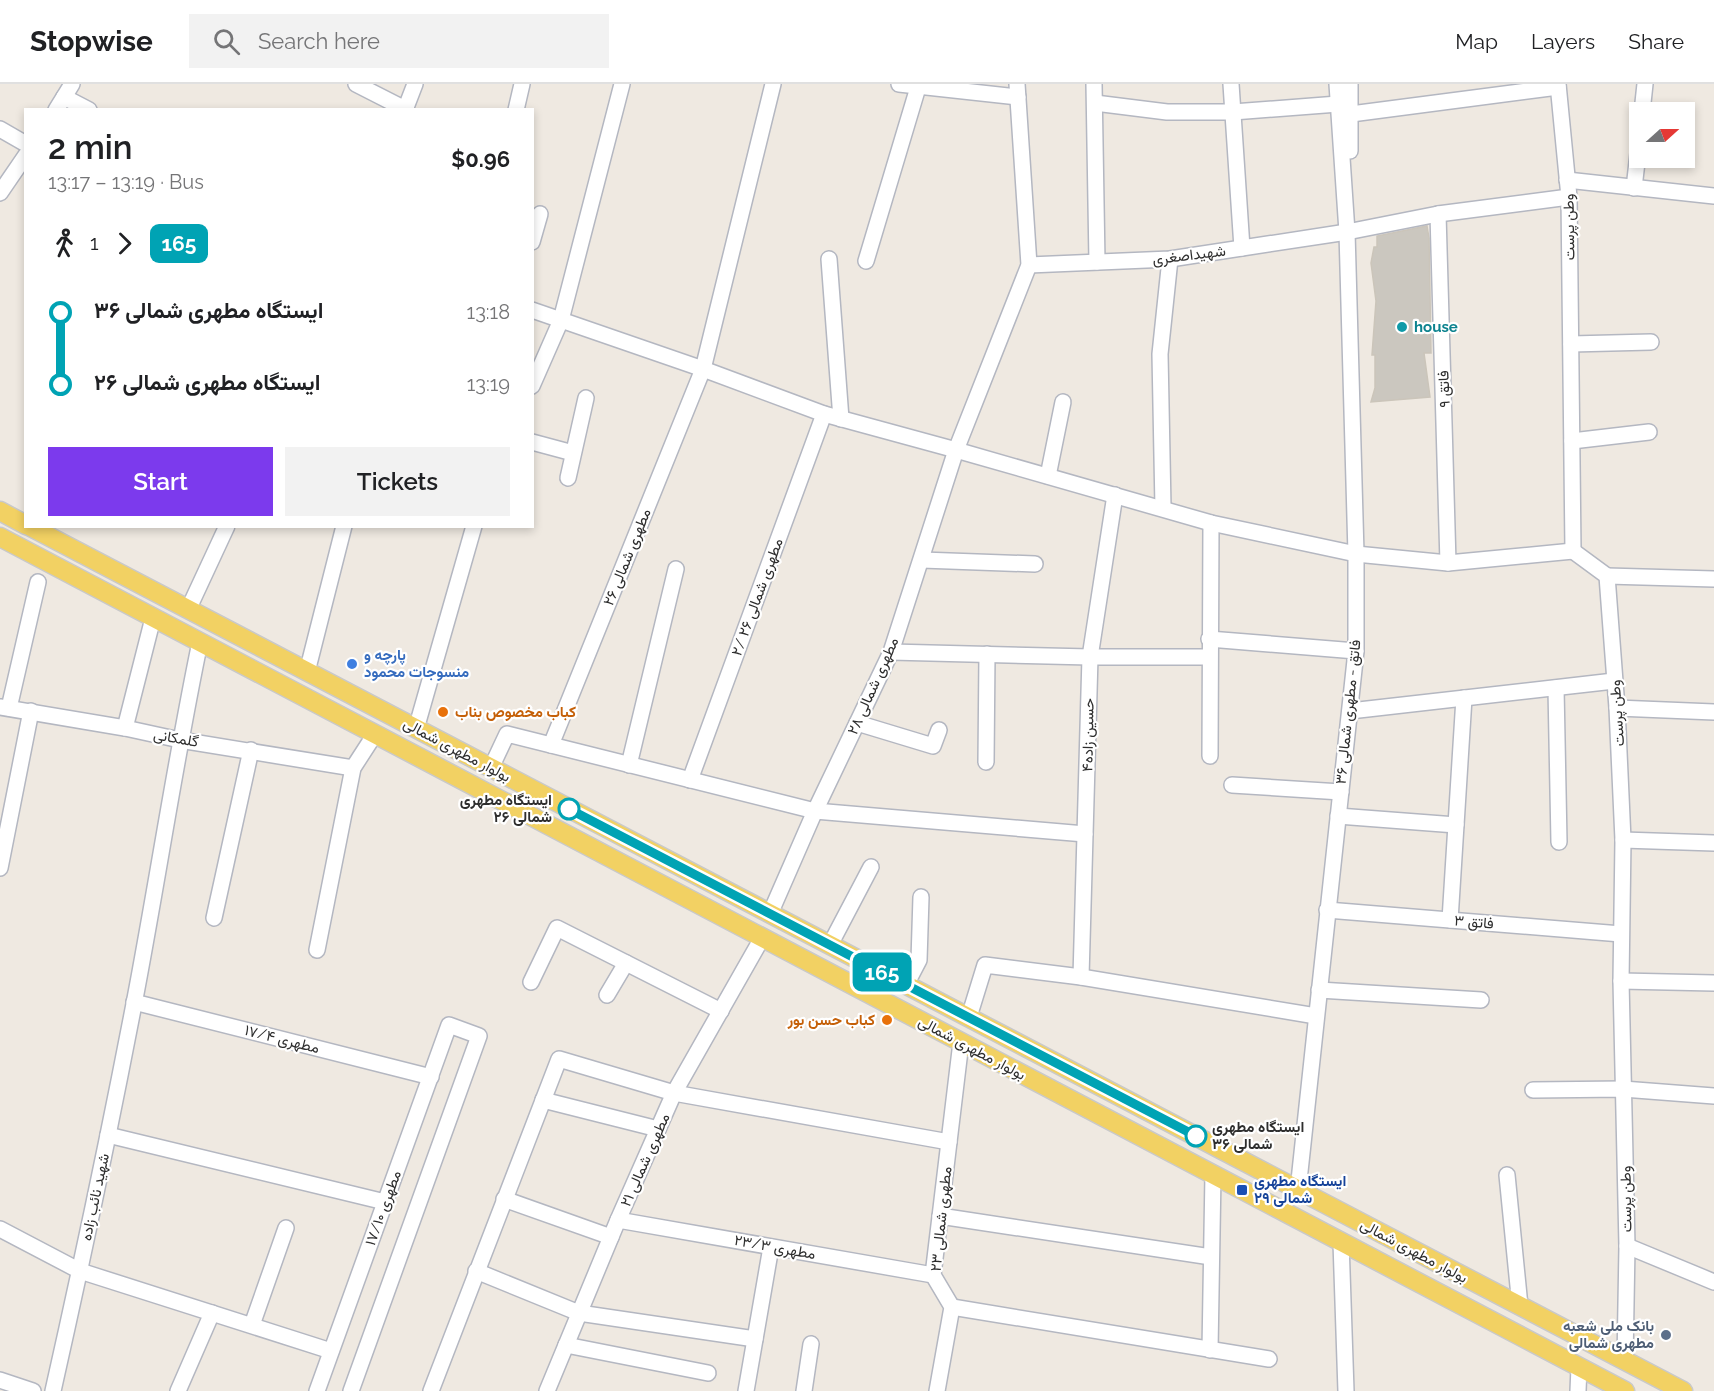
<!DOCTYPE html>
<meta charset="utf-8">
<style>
body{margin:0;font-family:Raleway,Vazirmatn,sans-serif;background:#f2f2f2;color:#202124;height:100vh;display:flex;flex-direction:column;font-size:22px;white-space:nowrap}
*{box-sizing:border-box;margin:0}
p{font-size:20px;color:#757577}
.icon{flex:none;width:33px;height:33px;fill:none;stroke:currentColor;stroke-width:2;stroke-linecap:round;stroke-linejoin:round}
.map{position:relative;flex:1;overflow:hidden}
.details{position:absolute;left:24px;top:24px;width:510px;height:420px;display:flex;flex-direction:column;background:#fff;border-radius:0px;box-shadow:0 3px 9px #0003}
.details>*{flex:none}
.badge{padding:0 12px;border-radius:9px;font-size:21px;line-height:39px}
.needle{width:39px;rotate:69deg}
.buttons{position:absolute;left:1629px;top:18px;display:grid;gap:12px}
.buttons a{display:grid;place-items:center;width:66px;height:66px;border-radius:0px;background:#fff;box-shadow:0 3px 9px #0003;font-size:30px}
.map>.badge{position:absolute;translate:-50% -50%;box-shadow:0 0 0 3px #fff}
.legs{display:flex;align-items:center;gap:9px;height:66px;padding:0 24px;font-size:20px}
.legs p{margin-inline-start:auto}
.head{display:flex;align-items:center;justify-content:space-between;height:102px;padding:0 24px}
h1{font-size:33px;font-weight:600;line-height:45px}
.primary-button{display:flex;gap:12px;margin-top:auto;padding:12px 24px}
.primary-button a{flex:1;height:69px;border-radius:0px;background:#7c3aed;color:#fff;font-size:24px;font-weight:600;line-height:69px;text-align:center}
.primary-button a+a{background:#f2f2f2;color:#202124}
ul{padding:0 24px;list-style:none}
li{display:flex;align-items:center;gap:21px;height:72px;font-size:22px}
li i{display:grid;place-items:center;width:9px;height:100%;margin:0 8px;background:currentColor}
li i::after{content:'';width:15px;height:15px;margin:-8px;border:4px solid;border-radius:50%;background:#fff}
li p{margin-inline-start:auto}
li:first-child i{background:linear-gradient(#0000 50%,currentColor 0)}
li:last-child i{background:linear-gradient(currentColor 50%,#0000 0)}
header{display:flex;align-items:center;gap:36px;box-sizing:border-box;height:84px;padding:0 30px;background:#fff;border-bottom:2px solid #e0e0e0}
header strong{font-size:28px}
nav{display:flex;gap:33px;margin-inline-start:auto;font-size:21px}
.search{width:420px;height:54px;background:#f2f2f2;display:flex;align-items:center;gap:15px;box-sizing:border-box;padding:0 21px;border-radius:0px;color:#757577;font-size:22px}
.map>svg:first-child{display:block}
.building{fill:#cbc7bf;stroke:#cbc5ba;stroke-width:1.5}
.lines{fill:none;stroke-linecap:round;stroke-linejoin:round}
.minor-casing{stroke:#b4b7c1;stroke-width:18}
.major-casing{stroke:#c9c9c9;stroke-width:21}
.minor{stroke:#fff;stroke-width:15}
.major{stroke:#f2d163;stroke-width:18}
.line-1-casing{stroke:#fff;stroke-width:14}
.line-1{stroke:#00a3b4;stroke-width:9}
.culture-dot{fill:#0f9aa8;stroke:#fff;stroke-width:2}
.shop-dot{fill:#3f7fe0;stroke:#fff;stroke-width:2}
.food-dot{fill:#e8710a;stroke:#fff;stroke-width:2}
.stop-1-dot{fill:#fff;stroke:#00a3b4;stroke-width:3}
.transit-dot{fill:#1a4fb4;stroke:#fff;stroke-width:2}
.service-dot{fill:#5c6f8a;stroke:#fff;stroke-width:2}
.labels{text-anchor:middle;stroke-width:4.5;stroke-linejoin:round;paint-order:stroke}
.street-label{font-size:15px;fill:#2e2e2e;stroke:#fff}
.culture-label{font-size:15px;font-weight:bold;fill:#0d838f;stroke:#fff;text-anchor:start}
.shop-label{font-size:15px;font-weight:bold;fill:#366cbe;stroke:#fff;text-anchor:start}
.food-label{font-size:15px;font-weight:bold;fill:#c56008;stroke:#fff;text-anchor:start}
.stop-label{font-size:15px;font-weight:bold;fill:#2e2e2e;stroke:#fff;text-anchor:end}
.transit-label{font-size:15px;font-weight:bold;fill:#164399;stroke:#fff;text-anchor:start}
.service-label{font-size:15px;font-weight:bold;fill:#4e5e75;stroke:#fff;text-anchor:end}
</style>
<header>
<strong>Stopwise</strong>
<div class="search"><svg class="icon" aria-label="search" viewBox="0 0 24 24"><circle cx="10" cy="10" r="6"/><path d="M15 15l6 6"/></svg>Search here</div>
<nav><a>Map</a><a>Layers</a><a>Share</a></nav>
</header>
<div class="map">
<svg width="1714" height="1307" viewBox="0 0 1714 1307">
<rect width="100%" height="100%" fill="#efe9e1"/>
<polygon class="building" points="1427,142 1429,154 1431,269 1424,269 1430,313 1371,318 1375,304 1375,271 1372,271 1376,217 1371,179 1374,163 1377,163 1377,152"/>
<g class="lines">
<defs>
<g id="minor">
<polyline points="356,0 405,25"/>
<polyline points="899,0 1018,13"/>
<polyline points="1094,0 1097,178"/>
<polyline points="1231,0 1242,164"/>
<polyline points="1350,0 1350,67"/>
<polyline points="1558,0 1569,113 1573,467"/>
<polyline points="64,13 89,26"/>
<polyline points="1095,19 1167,28 1233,28 1338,20"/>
<polyline points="56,26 72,0"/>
<polyline points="405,26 415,0"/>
<polyline points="516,26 522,0"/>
<polyline points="1642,28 1645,0"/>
<polyline points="1351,30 1558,3"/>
<polyline points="0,45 26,60"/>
<polyline points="1567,96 1714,112"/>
<polyline points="1634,104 1640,52"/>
<polyline points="0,109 26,71"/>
<polyline points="1438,130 1448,479"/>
<polyline points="532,158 540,130"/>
<polyline points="829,175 841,335"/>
<polyline points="866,177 919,0"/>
<polyline points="1029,181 1170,175 1347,148 1438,130 1569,113"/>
<polyline points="532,226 703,285 824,330 956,366 1211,439 1356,470 1448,479 1573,467"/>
<polyline points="1571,260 1651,258"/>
<polyline points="532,302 561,236 622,0"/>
<polyline points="1572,357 1649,348"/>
<polyline points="532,358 573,369"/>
<polyline points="1048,392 1063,318"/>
<polyline points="568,394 586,314"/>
<polyline points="1163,424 1160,270 1170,175"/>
<polyline points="1573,467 1607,492 1617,624 1623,756 1621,897 1627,1162 1625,1277"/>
<polyline points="922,476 1035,480"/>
<polyline points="1607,492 1714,495"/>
<polyline points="188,526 227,442"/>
<polyline points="1209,555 1356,567"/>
<polyline points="891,568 1090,573 1209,573"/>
<polyline points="307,588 344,442"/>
<polyline points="1556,604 1559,758"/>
<polyline points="0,623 125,644 180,656 353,684"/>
<polyline points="9,624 38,498"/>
<polyline points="1617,624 1714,628"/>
<polyline points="1350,627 1614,597"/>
<polyline points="857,639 933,662 939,646"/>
<polyline points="125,644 153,534"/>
<polyline points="416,645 474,442"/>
<polyline points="551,661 703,285 773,0"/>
<polyline points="1210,672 1211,439"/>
<polyline points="986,678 987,570"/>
<polyline points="629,681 676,485"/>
<polyline points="491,684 507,650 815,727 1085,750"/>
<polyline points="690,696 824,330"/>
<polyline points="1232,701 1341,708"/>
<polyline points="1338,732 1456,741"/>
<polyline points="1623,756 1714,759"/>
<polyline points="0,784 31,627"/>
<polyline points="1327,826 1621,850"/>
<polyline points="770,830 815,727 891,568 956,366 1029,181 1017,0"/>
<polyline points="214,834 251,666"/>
<polyline points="1450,836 1464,614"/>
<polyline points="830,861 871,783"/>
<polyline points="317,866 353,684 375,650"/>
<polyline points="1081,893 1090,573 1115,411"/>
<polyline points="1621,897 1714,899"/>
<polyline points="531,898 557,844 721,927"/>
<polyline points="906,901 919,876 921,813"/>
<polyline points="1319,906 1481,916"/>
<polyline points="607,911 626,879"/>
<polyline points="134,918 431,993"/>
<polyline points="969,933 985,881 1081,893 1316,932"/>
<polyline points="1533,1006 1623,1005 1714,1012"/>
<polyline points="543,1016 658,1045"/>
<polyline points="108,1051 385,1118"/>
<polyline points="1507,1091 1520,1222"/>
<polyline points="1298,1106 1356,567 1356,470 1347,148 1337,0"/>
<polyline points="504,1115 611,1153"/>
<polyline points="940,1132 1211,1173"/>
<polyline points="618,1136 933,1191"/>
<polyline points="0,1145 80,1187 331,1267"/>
<polyline points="1341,1158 1346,1307"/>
<polyline points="1627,1162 1714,1198"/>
<polyline points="476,1187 579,1229 755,1255"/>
<polyline points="952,1223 1269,1275"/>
<polyline points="252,1241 286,1144"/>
<polyline points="566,1261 708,1289"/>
<polyline points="1210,1266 1213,1090"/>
<polyline points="0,1296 33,1307"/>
<path d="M53 1307C82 1178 109 1050 134 920 157 800 175 678 200 558"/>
<polyline points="178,1307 212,1229"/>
<polyline points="317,1307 449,941 479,952 351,1307"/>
<polyline points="431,1307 559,975 674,1009 949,1058"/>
<polyline points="547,1307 618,1136 674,1009 762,854"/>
<polyline points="746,1307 771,1163"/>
<polyline points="804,1307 811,1260"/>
<polyline points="937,1307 952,1223 933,1191 961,958"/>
<polyline points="1578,1307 1579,1283"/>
</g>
<g id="major">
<polyline points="0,427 26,441"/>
<polyline points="29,442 1683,1307"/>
<polyline points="0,453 1625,1307"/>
</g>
</defs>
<use href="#minor" class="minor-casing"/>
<use href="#major" class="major-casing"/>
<use href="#minor" class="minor"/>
<use href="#major" class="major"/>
</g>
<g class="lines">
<defs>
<polyline id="line-1" points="569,725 1196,1052"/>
</defs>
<use href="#line-1" class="line-1-casing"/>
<use href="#line-1" class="line-1"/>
</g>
<circle class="culture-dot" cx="1402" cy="243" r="6"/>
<circle class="shop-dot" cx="352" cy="580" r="6"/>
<g class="food-dot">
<circle cx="443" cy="628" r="6"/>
<circle cx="887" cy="936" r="6"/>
</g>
<g class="stop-1-dot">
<circle cx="569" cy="725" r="10"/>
<circle cx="1196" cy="1052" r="10"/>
</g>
<rect class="transit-dot" x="1236" y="1100" width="12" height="12" rx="3"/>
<circle class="service-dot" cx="1666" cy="1251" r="6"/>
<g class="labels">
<g class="street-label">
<text transform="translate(1569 143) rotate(-91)" y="5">وطن پرست</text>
<text transform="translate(1189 171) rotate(-7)" y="5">شهیداصغری</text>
<text transform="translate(1444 305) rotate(-92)" y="5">فاتق ۹</text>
<text transform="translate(627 473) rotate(-68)" y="5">مطهری شمالی ۲۶</text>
<text transform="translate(757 513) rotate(-70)" y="5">مطهری شمالی ۲۶ /۲</text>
<text transform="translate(873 602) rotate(-66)" y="5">مطهری شمالی ۲۸</text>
<text transform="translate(1348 628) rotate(-84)" y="5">فاتق - مطهری شمالی ۳۶</text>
<text transform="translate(1617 629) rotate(-94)" y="5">وطن پرست</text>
<text transform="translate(1088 651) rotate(-89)" y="5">حسین زاده۴</text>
<text transform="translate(176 654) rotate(10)" y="5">گلمکانی</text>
<text transform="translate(457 666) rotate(28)" y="5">بولوار مطهری شمالی</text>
<text transform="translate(1474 838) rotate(5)" y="5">فاتق ۳</text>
<text transform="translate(282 955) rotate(14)" y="5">مطهری ۱۷/۴</text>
<text transform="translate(972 964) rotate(28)" y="5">بولوار مطهری شمالی</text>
<text transform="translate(645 1076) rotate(-66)" y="5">مطهری شمالی ۲۱</text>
<text transform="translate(95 1113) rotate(-78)" y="5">شهید نائب زاده</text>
<text transform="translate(1626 1115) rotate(-91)" y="5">وطن پرست</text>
<text transform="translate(383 1124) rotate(-70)" y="5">مطهری ۱۷/۱۰</text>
<text transform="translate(941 1135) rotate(-84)" y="5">مطهری شمالی ۲۳</text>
<text transform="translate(775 1163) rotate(10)" y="5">مطهری ۲۳/۳</text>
<text transform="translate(1414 1167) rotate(28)" y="5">بولوار مطهری شمالی</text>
</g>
<g class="culture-label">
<text x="1414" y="248">house</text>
</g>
<g class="shop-label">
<text x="364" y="576">پارچه و<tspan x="364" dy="17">منسوجات محمود</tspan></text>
</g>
<g class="food-label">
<text x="455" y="633">كباب مخصوص بناب</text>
<text x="875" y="941" text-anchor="end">كباب حسن بور</text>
</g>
<g class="stop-label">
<text x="552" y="721">ایستگاه مطهری<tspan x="552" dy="17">شمالی ۲۶</tspan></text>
<text x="1212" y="1048" text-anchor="start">ایستگاه مطهری<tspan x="1212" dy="17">شمالی ۳۶</tspan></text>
</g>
<g class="transit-label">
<text x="1254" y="1102">ایستگاه مطهری<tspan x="1254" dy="17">شمالی ۲۹</tspan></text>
</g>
<g class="service-label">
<text x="1654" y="1247">بانک ملی شعبه<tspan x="1654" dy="17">مطهری شمالی</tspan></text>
</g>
</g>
</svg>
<div class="buttons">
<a><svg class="needle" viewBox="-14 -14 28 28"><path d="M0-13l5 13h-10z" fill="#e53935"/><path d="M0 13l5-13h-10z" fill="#757577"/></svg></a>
</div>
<b class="badge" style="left:882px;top:888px;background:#00a3b4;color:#fff">165</b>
<section class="details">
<div class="head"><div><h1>2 min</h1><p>13:17 – 13:19 · Bus</p></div><b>$0.96</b></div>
<div class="legs"><svg class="icon" aria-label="walk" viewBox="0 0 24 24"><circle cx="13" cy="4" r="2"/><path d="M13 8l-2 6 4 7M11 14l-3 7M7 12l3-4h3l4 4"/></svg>1<svg class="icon" aria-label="forward" viewBox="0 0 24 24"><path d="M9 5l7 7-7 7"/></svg><b class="badge" style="background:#00a3b4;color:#fff">165</b></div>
<ul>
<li><i style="color:#00a3b4"></i><b>ایستگاه مطهری شمالی ۳۶</b><p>13:18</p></li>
<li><i style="color:#00a3b4"></i><b>ایستگاه مطهری شمالی ۲۶</b><p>13:19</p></li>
</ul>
<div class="primary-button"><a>Start</a><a>Tickets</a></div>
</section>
</div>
